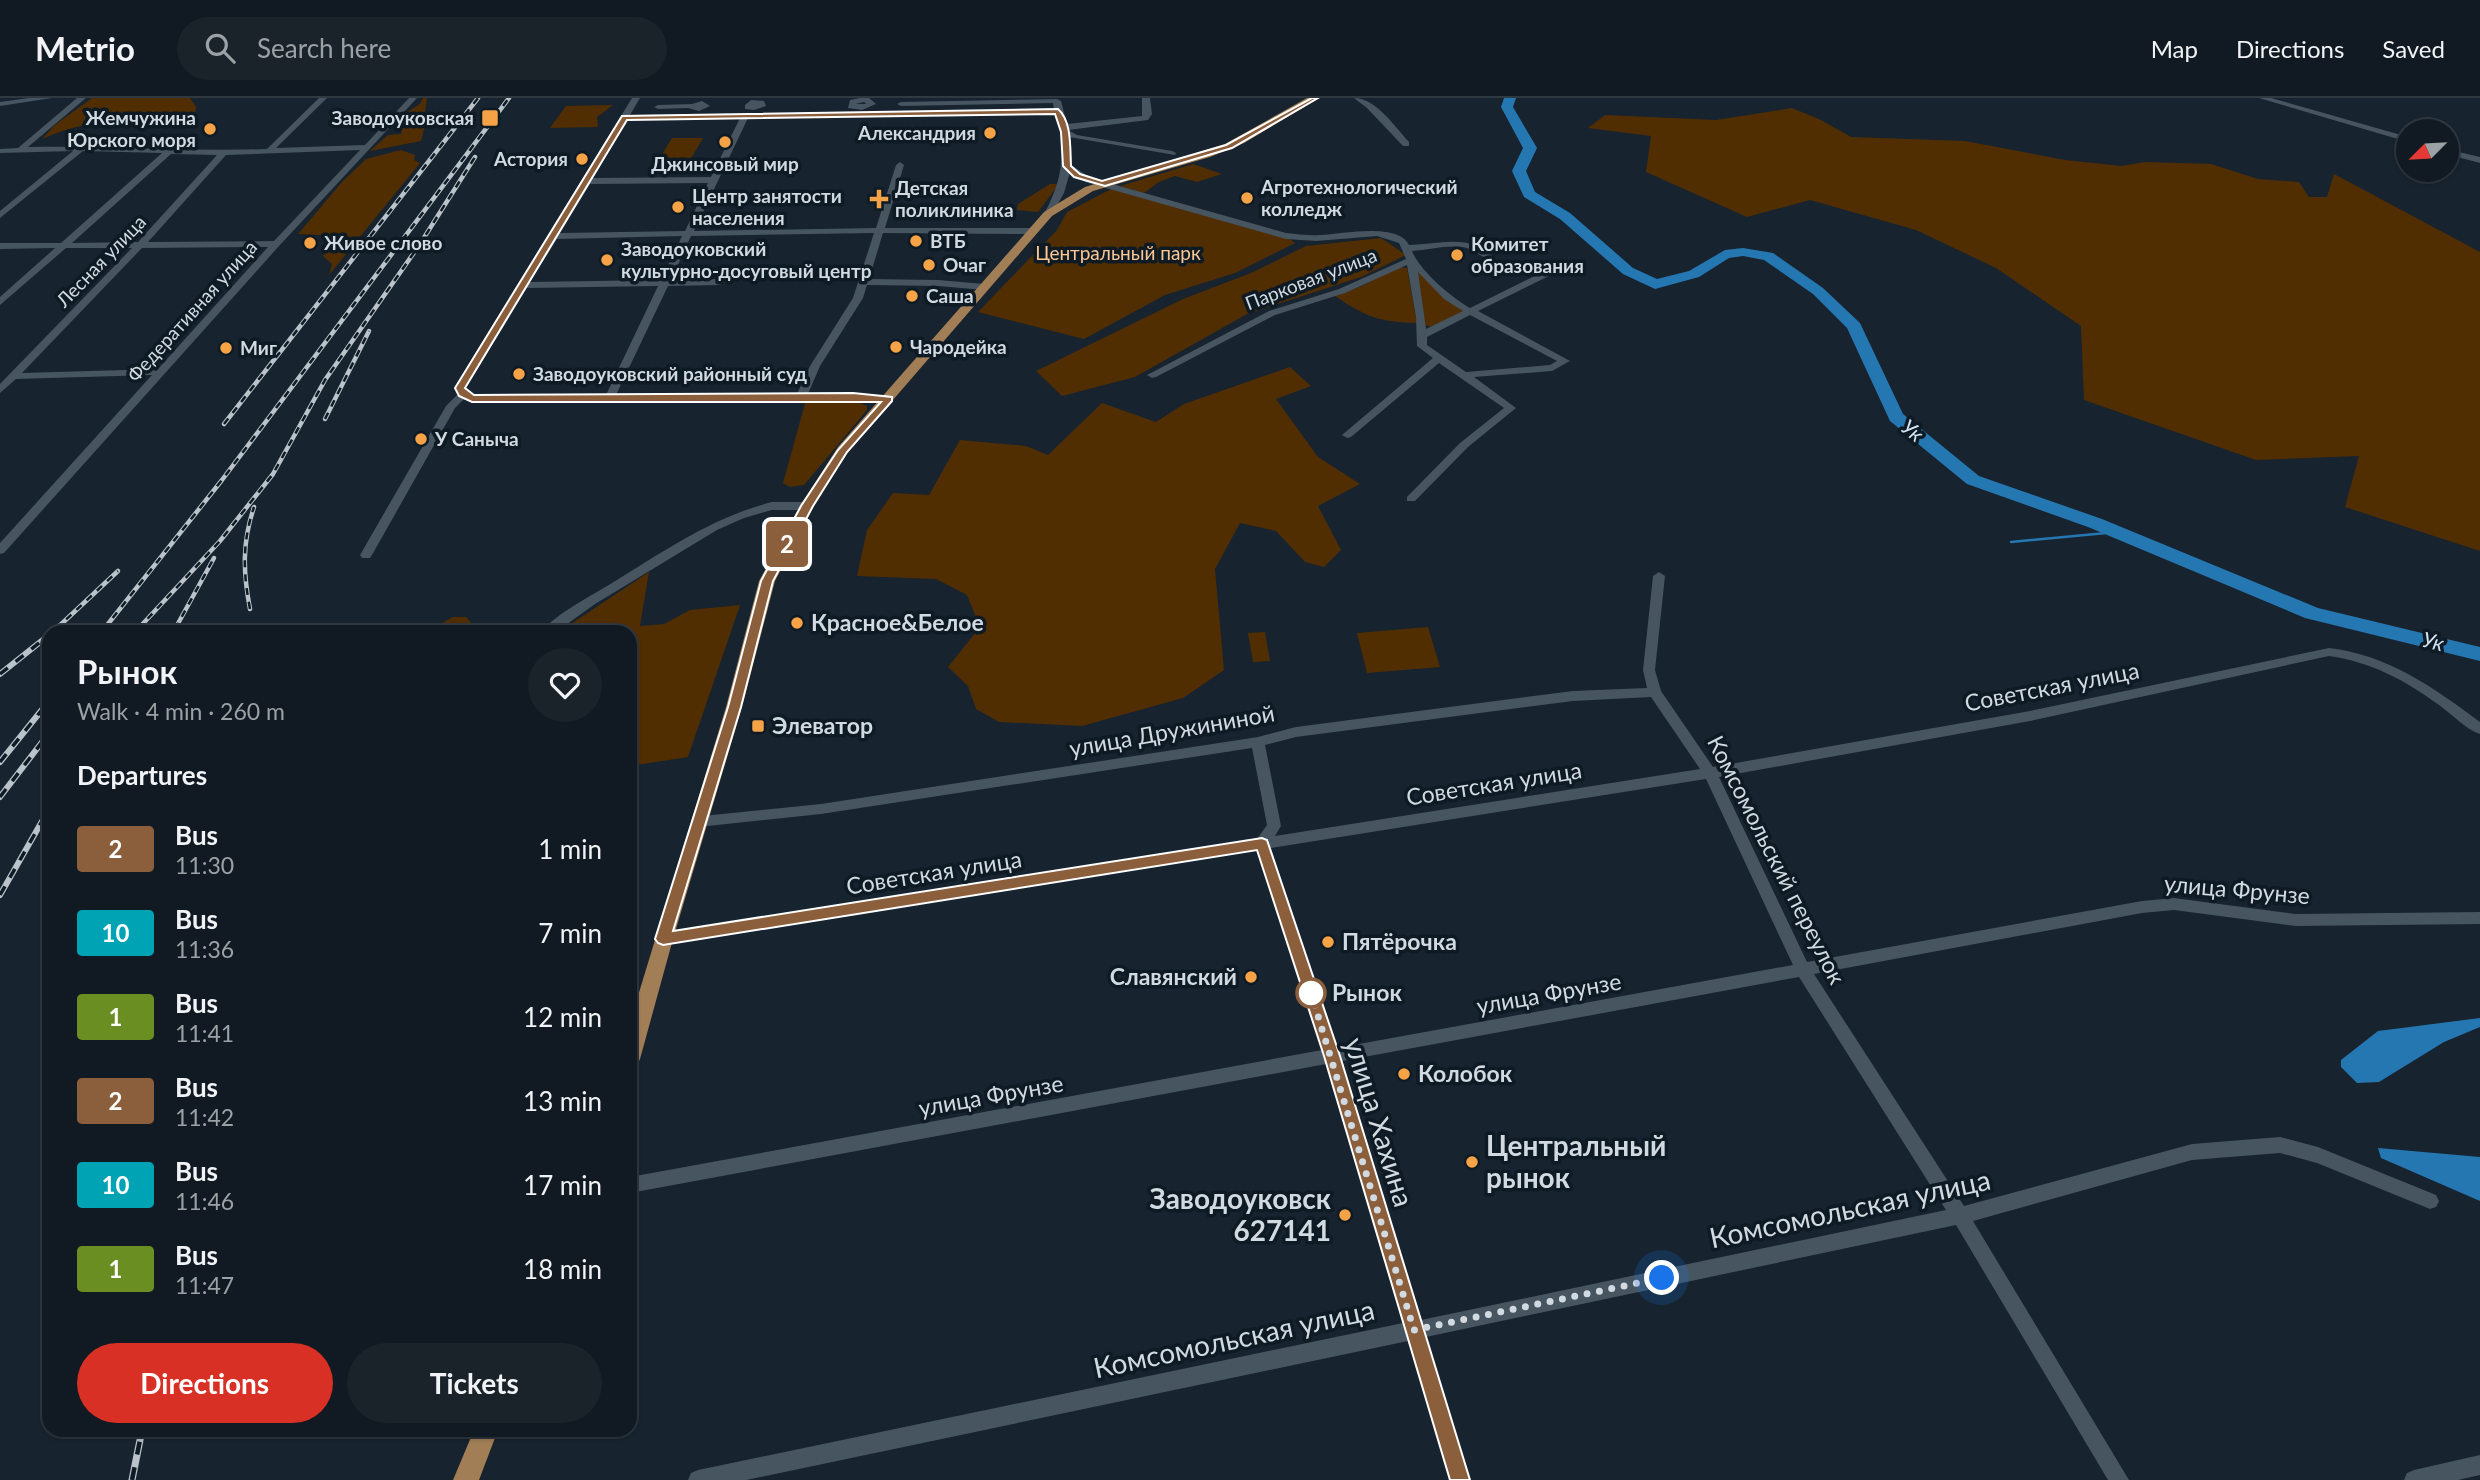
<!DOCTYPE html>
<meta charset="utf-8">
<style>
body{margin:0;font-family:Lato,sans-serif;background:#1a232a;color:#f1f3f6;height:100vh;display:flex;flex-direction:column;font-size:26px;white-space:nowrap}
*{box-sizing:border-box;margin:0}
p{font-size:23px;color:#9ca1a5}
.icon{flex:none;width:38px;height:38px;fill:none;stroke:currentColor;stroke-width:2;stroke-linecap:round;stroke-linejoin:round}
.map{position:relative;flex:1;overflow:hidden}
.details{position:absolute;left:42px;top:527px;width:595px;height:812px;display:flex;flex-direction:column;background:#111a22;border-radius:21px;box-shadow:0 2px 5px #0004,0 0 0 2px #303840}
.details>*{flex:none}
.badge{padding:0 14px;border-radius:5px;font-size:24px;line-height:46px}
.needle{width:46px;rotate:246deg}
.tools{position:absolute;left:2396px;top:21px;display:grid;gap:14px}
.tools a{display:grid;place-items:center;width:63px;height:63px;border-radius:50%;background:#111a22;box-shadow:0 2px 5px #0004,0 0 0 2px #303840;font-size:35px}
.you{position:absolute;width:35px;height:35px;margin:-18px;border:5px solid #fff;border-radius:50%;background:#1a73e8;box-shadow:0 0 0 10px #1a73e833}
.map>.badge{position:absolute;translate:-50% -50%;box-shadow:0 0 0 4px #fff}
h2{padding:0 35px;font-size:26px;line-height:63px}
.round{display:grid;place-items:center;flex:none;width:74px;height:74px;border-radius:37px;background:#1a232a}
.headline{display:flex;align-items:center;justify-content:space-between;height:119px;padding:0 35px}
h1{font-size:33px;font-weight:700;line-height:52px}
.action{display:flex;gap:14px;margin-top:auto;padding:14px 35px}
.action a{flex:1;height:80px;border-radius:42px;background:#d93025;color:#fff;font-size:28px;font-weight:700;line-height:80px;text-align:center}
.action a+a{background:#1a232a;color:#f1f3f6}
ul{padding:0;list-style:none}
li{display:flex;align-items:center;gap:21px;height:84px;padding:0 35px}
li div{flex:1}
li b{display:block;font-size:26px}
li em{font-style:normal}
li .badge{min-width:77px;font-weight:700;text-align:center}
header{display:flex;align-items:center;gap:42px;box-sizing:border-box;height:98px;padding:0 35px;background:#111a22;border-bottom:2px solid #303840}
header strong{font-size:33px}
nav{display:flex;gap:38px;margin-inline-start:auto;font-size:24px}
.search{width:490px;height:63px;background:#1a232a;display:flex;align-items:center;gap:18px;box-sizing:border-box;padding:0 24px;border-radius:38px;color:#9ca1a5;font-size:26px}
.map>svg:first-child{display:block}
.green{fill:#512e02}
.water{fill:#2577b2}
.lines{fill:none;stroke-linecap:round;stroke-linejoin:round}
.stream{stroke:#2577b2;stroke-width:2.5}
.river{fill:#2577b2;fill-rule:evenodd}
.minor{fill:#475561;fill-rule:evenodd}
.major{fill:#a17e56;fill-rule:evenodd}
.rail-far2-casing{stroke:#bac3ca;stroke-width:4.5}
.rail-far1-casing{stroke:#bac3ca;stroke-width:6}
.rail-casing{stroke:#bac3ca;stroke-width:7}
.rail-far2{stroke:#0e1a24;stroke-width:2.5;stroke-dasharray:7;stroke-linecap:butt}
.rail-far1{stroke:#0e1a24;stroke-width:3.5;stroke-dasharray:10;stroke-linecap:butt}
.rail{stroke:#0e1a24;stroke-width:4.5;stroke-dasharray:13;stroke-linecap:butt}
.line{fill:#8b5e3c;stroke:#fff;stroke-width:2}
.walk{stroke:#d2dae1;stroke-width:7;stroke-dasharray:0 12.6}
.poi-dot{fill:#f5a346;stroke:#0e1a24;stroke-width:2.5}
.stop-dot{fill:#fff;stroke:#8b5e3c;stroke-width:3.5}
.labels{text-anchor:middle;stroke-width:7;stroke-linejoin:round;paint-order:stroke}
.far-poi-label{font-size:19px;font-weight:bold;fill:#d2dae1;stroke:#0e1a24;text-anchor:start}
.far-park-label{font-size:19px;fill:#fcc793;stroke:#0e1a24}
.far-street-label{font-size:19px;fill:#d2dae1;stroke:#0e1a24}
.far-water-label{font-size:21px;font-style:italic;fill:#d3e6f6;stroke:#0e1a24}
.poi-label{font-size:23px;font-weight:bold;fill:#d2dae1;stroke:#0e1a24;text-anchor:start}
.street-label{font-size:23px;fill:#d2dae1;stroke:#0e1a24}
.stop-label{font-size:23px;font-weight:bold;fill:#d2dae1;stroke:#0e1a24;text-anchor:start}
.near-street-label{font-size:28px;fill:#d2dae1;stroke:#0e1a24}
.near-poi-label{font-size:28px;font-weight:bold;fill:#d2dae1;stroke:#0e1a24;text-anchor:start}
</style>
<header>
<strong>Metrio</strong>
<div class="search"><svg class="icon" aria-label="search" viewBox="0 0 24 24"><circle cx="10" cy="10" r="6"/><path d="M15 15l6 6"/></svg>Search here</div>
<nav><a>Map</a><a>Directions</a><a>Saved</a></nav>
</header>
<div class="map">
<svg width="2480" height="1382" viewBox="0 0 2480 1382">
<rect width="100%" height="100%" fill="#17232e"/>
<g class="green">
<path d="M92 0H190L196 9 195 15 179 20 176 26 168 27V23C126 20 80 23 42 41L55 27Z"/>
<polygon points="423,0 427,0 425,14 413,25 425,27 421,43 370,53 388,37 401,36 402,32 393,29 398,25 407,26 411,20 404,16 420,6"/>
<polygon points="613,7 597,19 598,29 550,30 566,8"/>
<polygon points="1792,10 1821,22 1851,39 1965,43 2065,62 2122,68 2145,64 2211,66 2258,81 2299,84 2309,99 2327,99 2334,76 2480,154 2480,453 2345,409 2359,358 2256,362 2084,302 2081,228 1996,170 1916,132 1810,102 1747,119 1646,74 1651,38 1588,30 1605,17 1716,22"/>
<polygon points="672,40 703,40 682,76 650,76"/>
<polygon points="401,52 415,57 414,62 420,65 329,177 332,166 323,158 339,138 298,136 342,84 366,61"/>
<polygon points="1193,66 1222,76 1197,84 1175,78 1159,84 1144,95 1120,88"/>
<polygon points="1050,86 1059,86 1038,114 1017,112 1018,106"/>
<polygon points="1111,91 1291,142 1295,145 1235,175 1165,197 1084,241 978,214 1057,132 1067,114"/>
<polygon points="1381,140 1406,157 1361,179 1247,216 1135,279 1062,298 1036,273 1183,201 1251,175 1306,148"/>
<path d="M1397 169 1407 170 1417 225C1379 224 1366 219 1335 198L1362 188Z"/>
<polygon points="1416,171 1469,214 1433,229 1424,227"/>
<polygon points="1290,269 1311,288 1276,301 1318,359 1360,386 1318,408 1341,452 1324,469 1305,464 1276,433 1240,425 1215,471 1224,572 1183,600 1082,628 999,624 976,611 968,588 948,569 980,529 967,497 936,481 857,478 867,432 893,395 929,397 960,342 1026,348 1048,357 1102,305 1156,324 1184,306"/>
<polygon points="806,302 855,303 867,308 867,312 804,387 790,389 783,385"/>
<polygon points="649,474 640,528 664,526 690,512 740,507 688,659 630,668 630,534 559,534"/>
<polygon points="453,519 466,519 473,527 484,526 492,531 437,534 440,526"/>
<polygon points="1428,529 1440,569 1367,575 1357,535"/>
<polygon points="1265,534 1270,563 1253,564 1248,535"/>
</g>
<g class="water">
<polygon points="2480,920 2480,929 2444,944 2379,984 2357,985 2341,969 2341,962 2378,933"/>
<polygon points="2378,1050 2480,1059 2480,1103 2381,1060"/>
</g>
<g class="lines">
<polyline class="stream" points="2011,444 2117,434"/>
<polygon class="river" points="1504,0 1516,0 1513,9 1537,50 1526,73 1535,94 1570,115 1633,170 1657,181 1689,173 1725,152 1743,150 1773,155 1823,190 1860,225 1903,316 1979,378 2102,421 2318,510 2480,549 2480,563 2305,520 2088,429 1967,386 1890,323 1847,230 1813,196 1764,162 1743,158 1729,160 1699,179 1655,191 1623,176 1560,121 1524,99 1512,73 1523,50 1501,9"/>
<g class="minor">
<polygon points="29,0 52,0 0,8 0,4"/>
<path d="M77 0H86L28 49C108 47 187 54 267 51L319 0H327L276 50 365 47 409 0H417L279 148 4 455 0 456V445L152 277 16 281 0 295V286L132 150H66L0 207V199L55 150 0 151V145H61L162 55 83 53 0 120V113L73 53 0 55V51L18 50ZM360 52 274 143 148 144 226 57ZM171 56 217 57 138 144 72 145ZM268 149 158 271 22 275 142 150Z"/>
<path d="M632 0H640L630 17 1054 12 1053 5 901 8 897 6 901 4 1057 1 1061 3 1067 26 1142 18V0H1150L1152 16 1148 22 1068 32 1077 37 1172 53 1176 55 1175 57 1069 39 1071 67 1091 80 1286 135C1298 136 1309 138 1320 137 1342 136 1398 124 1409 147 1440 146 1467 136 1492 157V161C1481 161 1474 150 1462 149 1445 147 1428 152 1412 153 1420 173 1451 199 1470 210L1547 172H1553V176L1478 213 1570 263 1552 273 1474 279 1516 310 1468 349 1415 403H1407V399L1460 345 1504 310 1439 265 1351 339 1347 340 1342 337 1433 260 1417 248 1416 219 1407 167 1345 195 1275 217 1156 279 1152 280 1147 277 1269 213 1339 191 1406 161 1399 145 1377 138 1316 143 1286 141 1085 84 1070 74 1064 95 1051 118H1045L1044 116C1062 84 1067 53 1056 16L748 20 694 133 876 130 896 67 900 64 904 67 885 130H1033L1037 133 1033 136 883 135 869 181 938 182 985 186 990 189 985 192 938 188 867 187 863 200 820 268 808 296 888 298 893 301 892 303 473 304 464 301 455 310 372 457 370 460H362L360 457 446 308 458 296 455 290ZM740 20 711 79 593 80 628 21ZM708 85 685 133 560 135 590 86ZM874 135 853 200 810 268 797 296 616 297 668 188 720 187 725 184 720 181 671 182 691 138ZM682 138 661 182 530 184 557 141ZM1418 174 1444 201 1463 213 1426 231ZM658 188 606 297 475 298 467 294 465 290 527 190ZM1470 217 1557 263 1550 267 1466 274 1427 247V239Z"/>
<path d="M860 0H869L876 6 862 12 848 10 850 2ZM864 4 866 6H856Z"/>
<path d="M1354 0C1376 0 1395 29 1409 44V48H1403L1367 10Z"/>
<polygon points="2259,0 2271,0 2408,39 2408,44"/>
<polygon points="751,2 764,3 766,8 754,12 745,11 745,7"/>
<polygon points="702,3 710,8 699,13 688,10 658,11 654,9 658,7 692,6"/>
<polygon points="2446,51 2480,59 2480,65 2446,56"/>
<path d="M772 404H807L813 408 807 412H772L744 420 717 432 595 506 556 534H541C557 515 591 498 612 485 666 452 711 420 772 404Z"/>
<path d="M1659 474 1665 478 1655 572 1661 593 1713 669 2030 613 2329 550C2388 557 2433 589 2480 624V636C2465 631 2452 616 2439 607 2405 582 2371 564 2329 558L2030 623 1719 679 1807 864 2142 803 2174 800 2296 816 2480 814V826L2296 828 2174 812 2142 815 1814 876 1964 1108 2192 1046 2280 1039 2318 1049 2436 1097 2439 1103 2436 1109 2430 1111 2317 1065 2280 1055 2192 1062 1973 1123 2129 1382H2108L1956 1127 1426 1239 1470 1382H1450L1408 1243 746 1382H688L691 1375 698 1372 1403 1225 1326 966 630 1095V1079L1322 952 1257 752 663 847 658 845 655 841 658 837 663 835 1257 741 1267 727 1252 650 821 716 698 729 693 727 691 723 693 719 821 706 1258 639 1296 629 1573 593 1647 590 1643 572 1653 478ZM1651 599 1700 671 1275 738 1281 728 1265 647 1296 639 1573 603ZM1706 681 1793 867 1337 950 1271 750ZM1799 879 1946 1112 1421 1222 1342 963Z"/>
<polygon points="2480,1357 2480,1377 2458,1382 2404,1382 2407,1375 2414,1372"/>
</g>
<g class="major">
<polygon points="1307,0 1319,0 1244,45 1210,59 1093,93 1052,118 848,354 814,408 775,483 742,609 673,841 640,961 637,967 630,970 630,924 726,609 759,483 800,408 838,349 1044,114 1085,89 1225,46"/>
<polygon points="474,1332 498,1332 479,1382 453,1382"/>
</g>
<defs>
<g id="rail-far2">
<polyline points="325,321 369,233"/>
<polyline points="224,326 478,0"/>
<path d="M250 511C243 474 242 445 254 409"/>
<polyline points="56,531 118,473"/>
<polyline points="104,531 222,382 509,0"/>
<polyline points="138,531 220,443 273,376 325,282 420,146 475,59"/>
<polyline points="175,531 214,460"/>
</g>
<g id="rail-far1">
<polyline points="52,534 58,529"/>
<polyline points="101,534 105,529"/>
<polyline points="135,534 140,529"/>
<polyline points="173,534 176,529"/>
<polyline points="0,576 49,537"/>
<polyline points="0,664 49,603"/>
<polyline points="0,699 49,635"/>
<polyline points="0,797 49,711"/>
</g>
<polyline id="rail" points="132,1382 142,1332"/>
</defs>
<use href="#rail-far2" class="rail-far2-casing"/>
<use href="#rail-far1" class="rail-far1-casing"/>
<use href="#rail" class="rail-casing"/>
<use href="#rail-far2" class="rail-far2"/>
<use href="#rail-far1" class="rail-far1"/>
<use href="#rail" class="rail"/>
</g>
<path class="line" d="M1312 0H1318L1232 50 1105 88 1074 79 1063 68 1061 34 1055 16 627 22 465 290 474 297 853 295 892 299V303L847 354 813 408 773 483 741 609 673 833 1262 740 1267 742 1340 958 1470 1382H1450L1324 958 1257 752 663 847 658 845 655 841 728 609 761 483 801 408 838 352 881 304H472L459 298 455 290 622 18 1058 11C1072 23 1070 50 1071 68L1080 76 1102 83 1226 47Z"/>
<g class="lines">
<polyline class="walk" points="1311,895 1414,1232 1662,1180"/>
</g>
<g class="poi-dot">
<rect x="481" y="11" width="18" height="18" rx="3.5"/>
<circle cx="210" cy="31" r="7"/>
<circle cx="990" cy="35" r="7"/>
<circle cx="725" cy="44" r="7"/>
<circle cx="582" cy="61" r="7"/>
<circle cx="1247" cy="100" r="7"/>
<path d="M875.5 90.5h7v7h7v7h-7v7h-7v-7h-7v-7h7z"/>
<circle cx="678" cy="109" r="7"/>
<circle cx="916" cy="143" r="7"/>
<circle cx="310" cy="145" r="7"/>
<circle cx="1457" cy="157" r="7"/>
<circle cx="607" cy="162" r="7"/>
<circle cx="929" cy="167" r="7"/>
<circle cx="912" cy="198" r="7"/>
<circle cx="896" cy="249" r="7"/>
<circle cx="226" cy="250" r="7"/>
<circle cx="519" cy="276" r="7"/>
<circle cx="421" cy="341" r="7"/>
<circle cx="797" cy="525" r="7"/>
<rect x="751" y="621" width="14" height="14" rx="3.5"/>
<circle cx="1328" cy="844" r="7"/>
<circle cx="1251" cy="879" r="7"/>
<circle cx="1404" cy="976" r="7"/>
<circle cx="1472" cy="1064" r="7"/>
<circle cx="1345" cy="1117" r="7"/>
</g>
<circle class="stop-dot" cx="1311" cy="895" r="14"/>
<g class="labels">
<g class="far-poi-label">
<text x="196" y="27" text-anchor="end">Жемчужина<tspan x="196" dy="22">Юрского моря</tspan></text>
<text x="474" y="27" text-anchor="end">Заводоуковская</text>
<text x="976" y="42" text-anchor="end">Александрия</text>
<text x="568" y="68" text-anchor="end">Астория</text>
<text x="725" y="73" text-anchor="middle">Джинсовый мир</text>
<text x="1261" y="96">Агротехнологический<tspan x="1261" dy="22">колледж</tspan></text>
<text x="895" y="97">Детская<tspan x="895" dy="22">поликлиника</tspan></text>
<text x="692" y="105">Центр занятости<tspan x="692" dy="22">населения</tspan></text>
<text x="930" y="150">ВТБ</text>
<text x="324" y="152">Живое слово</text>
<text x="1471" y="153">Комитет<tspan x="1471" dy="22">образования</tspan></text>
<text x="621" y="158">Заводоуковский<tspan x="621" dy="22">культурно-досуговый центр</tspan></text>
<text x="943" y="174">Очаг</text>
<text x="926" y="205">Саша</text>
<text x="910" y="256">Чародейка</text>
<text x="240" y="257">Миг</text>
<text x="533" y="283">Заводоуковский районный суд</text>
<text x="435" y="348">У Саныча</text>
</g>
<g class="far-park-label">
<text x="1118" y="162">Центральный парк</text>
</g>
<g class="far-street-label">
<text transform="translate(101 163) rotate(-46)" y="7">Лесная улица</text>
<text transform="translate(1311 181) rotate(-21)" y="7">Парковая улица</text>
<text transform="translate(192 213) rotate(-48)" y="7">Федеративная улица</text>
</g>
<g class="far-water-label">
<text transform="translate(1912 333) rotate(39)" y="7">Ук</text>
<text transform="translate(2433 544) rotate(14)" y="7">Ук</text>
</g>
<g class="poi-label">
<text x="811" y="533">Красное&amp;Белое</text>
<text x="772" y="636">Элеватор</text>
<text x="1342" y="852">Пятёрочка</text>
<text x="1237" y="887" text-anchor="end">Славянский</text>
<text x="1418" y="984">Колобок</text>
</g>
<g class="street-label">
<text transform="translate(2052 589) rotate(-11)" y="8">Советская улица</text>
<text transform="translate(1172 633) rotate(-10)" y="8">улица Дружининой</text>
<text transform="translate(1494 686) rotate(-9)" y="8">Советская улица</text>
<text transform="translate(1776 762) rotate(63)" y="8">Комсомольский переулок</text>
<text transform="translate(934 775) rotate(-9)" y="8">Советская улица</text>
<text transform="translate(2237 792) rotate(5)" y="8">улица Фрунзе</text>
<text transform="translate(1549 896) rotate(-10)" y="8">улица Фрунзе</text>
<text transform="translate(991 998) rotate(-10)" y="8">улица Фрунзе</text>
</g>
<g class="stop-label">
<text x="1332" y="903">Рынок</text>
</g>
<g class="near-street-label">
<text transform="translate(1379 1024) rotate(73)" y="10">улица Хахина</text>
<text transform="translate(1850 1111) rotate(-12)" y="10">Комсомольская улица</text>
<text transform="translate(1234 1241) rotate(-12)" y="10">Комсомольская улица</text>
</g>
<g class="near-poi-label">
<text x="1486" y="1058">Центральный<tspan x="1486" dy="32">рынок</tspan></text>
<text x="1331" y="1111" text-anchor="end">Заводоуковск<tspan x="1331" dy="32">627141</tspan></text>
</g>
</g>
</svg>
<div class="tools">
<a><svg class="needle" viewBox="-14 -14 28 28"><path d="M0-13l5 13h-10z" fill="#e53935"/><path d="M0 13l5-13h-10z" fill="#9ca1a5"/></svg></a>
</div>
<div class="you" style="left:1662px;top:1180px"></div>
<b class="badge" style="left:787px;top:446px;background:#8b5e3c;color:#fff">2</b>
<section class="details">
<div class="headline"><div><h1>Рынок</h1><p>Walk · 4 min · 260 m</p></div><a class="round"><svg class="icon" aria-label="heart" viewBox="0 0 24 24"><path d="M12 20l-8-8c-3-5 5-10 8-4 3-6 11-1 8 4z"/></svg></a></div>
<h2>Departures</h2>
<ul>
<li><span class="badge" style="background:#8b5e3c;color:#fff">2</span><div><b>Bus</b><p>11:30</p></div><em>1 min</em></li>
<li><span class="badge" style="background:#00a3b4;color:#fff">10</span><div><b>Bus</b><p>11:36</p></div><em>7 min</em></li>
<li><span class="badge" style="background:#6b8e23;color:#fff">1</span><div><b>Bus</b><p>11:41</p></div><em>12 min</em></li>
<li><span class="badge" style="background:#8b5e3c;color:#fff">2</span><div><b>Bus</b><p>11:42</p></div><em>13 min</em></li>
<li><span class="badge" style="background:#00a3b4;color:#fff">10</span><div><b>Bus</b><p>11:46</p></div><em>17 min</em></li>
<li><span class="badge" style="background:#6b8e23;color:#fff">1</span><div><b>Bus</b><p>11:47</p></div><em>18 min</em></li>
</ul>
<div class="action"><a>Directions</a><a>Tickets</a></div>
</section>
</div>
